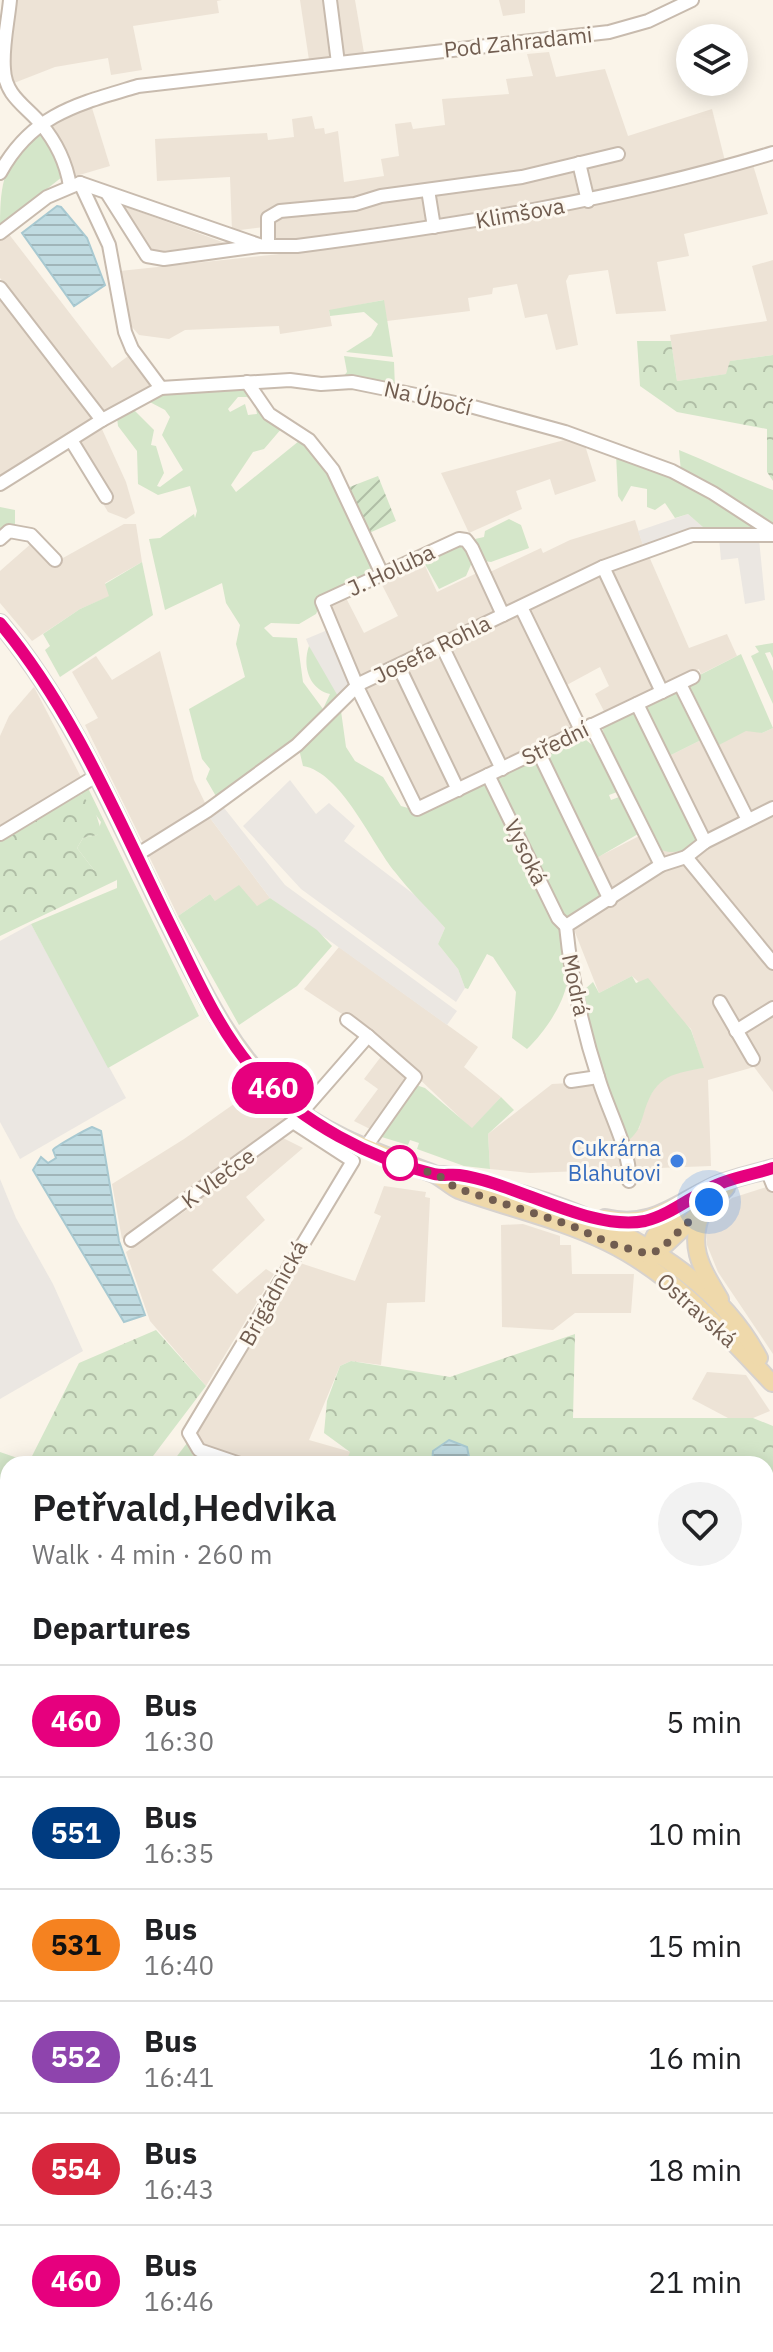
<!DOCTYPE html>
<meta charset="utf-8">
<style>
body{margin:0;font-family:"IBM Plex Sans",sans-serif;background:#f2f2f2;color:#202124;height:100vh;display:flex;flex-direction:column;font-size:30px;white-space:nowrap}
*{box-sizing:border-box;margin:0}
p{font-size:26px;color:#757577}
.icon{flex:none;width:44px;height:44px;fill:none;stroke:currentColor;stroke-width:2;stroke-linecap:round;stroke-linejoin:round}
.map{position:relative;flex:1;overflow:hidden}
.side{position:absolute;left:0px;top:1456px;width:774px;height:896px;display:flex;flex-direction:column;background:#fff;border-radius:24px 24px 0 0;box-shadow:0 4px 20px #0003}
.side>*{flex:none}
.badge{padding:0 16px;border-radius:26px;font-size:28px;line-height:52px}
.buttons{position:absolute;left:676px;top:24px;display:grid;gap:16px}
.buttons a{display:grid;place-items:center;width:72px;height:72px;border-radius:50%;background:#fff;box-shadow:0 4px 20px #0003;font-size:40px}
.you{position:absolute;width:40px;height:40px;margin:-20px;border:6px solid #fff;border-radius:50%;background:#1a73e8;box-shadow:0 0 0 12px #1a73e833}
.map>.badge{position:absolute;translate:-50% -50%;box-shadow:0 0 0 4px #fff}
h2{padding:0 32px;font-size:30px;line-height:72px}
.round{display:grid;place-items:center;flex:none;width:84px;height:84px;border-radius:42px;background:#f2f2f2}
.headline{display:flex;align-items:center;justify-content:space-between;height:136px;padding:0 32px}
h1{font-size:38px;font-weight:600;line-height:60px}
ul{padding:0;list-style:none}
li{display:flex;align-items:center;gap:24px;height:112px;padding:0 32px;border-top:2px solid #e0e0e0}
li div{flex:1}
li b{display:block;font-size:30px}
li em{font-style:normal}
li .badge{min-width:88px;font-weight:700;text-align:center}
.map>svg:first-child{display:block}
.residential{fill:#ede3d6}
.industrial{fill:#ebe7e2}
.grass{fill:#d4e6c9;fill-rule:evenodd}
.forest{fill:url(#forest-crowns)}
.garden{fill:url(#garden-furrows)}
.water{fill:url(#water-rules);stroke:#a8c9d1;stroke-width:2}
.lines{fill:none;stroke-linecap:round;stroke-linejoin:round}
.stream{stroke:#a8c9d1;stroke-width:3}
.minor-casing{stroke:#c8bbae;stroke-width:16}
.major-casing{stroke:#d7d2ce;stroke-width:20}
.minor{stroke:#fff;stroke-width:12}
.major{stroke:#efd9ab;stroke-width:16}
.line-casing{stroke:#fff;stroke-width:18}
.line{stroke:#e6007e;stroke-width:12}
.walk{stroke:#715d50;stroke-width:8;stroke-dasharray:0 14.4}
.shop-dot{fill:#3f7fe0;stroke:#fdf8ef;stroke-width:3}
.stop-dot{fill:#fff;stroke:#e6007e;stroke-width:4}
.labels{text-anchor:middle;stroke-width:6;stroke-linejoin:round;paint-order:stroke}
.street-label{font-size:22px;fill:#715d50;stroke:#fdf8ef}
.shop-label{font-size:22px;fill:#366cbe;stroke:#fdf8ef;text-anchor:end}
</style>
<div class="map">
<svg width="773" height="2352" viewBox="0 0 773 2352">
<defs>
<pattern id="forest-crowns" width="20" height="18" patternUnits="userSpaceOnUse" patternTransform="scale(2)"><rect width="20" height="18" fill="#d4e6c9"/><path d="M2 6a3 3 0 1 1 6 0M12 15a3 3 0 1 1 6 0" fill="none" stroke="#b0bea6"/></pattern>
<pattern id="garden-furrows" width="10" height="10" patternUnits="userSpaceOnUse" patternTransform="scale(2)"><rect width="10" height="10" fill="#d4e6c9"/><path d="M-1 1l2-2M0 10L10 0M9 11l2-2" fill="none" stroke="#b0bea6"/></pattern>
<pattern id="water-rules" width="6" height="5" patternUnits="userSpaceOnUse" patternTransform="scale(2)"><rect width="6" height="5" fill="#c0dbe1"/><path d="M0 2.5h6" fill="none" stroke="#a0b5b9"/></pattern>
</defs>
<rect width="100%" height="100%" fill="#faf4e9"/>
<g class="residential">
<polygon points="16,0 222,0 217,1 219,13 133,26 142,70 111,75 108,58 55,67 14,83 10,66"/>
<polygon points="300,0 355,0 364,53 309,60"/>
<polygon points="499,0 525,0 525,13 503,16"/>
<polygon points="549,52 556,77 605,69 628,136 712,109 725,161 582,197 275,242 272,226 232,231 230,177 157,181 155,139 267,133 268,140 294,137 292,119 312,116 315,129 324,128 325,134 338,131 344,182 384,176 381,159 399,156 395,124 411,122 413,129 445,125 442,99 509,94 506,79 533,76 527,54"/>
<polygon points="92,108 110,166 76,176 49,123"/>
<polygon points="753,165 768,214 684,234 689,256 657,262 666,311 616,314 608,270 569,275 566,281 578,345 556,350 547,314 525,318 517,284 493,288 492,294 468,298 470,311 387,321 383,300 329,311 332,326 280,334 279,326 185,330 169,339 139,335 123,317 120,271 317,250 555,214"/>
<polygon points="118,204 228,244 153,252 146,248"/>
<polygon points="8,233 112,368 131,354 155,384 103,415 0,278 0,241"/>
<polygon points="773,260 773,355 731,361 727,374 677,381 670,335 767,321 752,266"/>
<polygon points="0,299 95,421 0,477"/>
<polygon points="101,427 126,482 135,513 126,519 108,512 69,446"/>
<polygon points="572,438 584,442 596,481 555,495 550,479 516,491 522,509 469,533 441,473"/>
<polygon points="635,520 644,548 509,608 504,606 488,573 541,548 543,553 570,540"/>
<polygon points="124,524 136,524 142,562 105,583 110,596 80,609 32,641 0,603 0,571 33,542 54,563"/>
<polygon points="648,554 689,648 727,634 737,656 701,674 699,669 666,685 661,683 609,567"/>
<polygon points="422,559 437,592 479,572 498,611 362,678 327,609 328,605 345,596 364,633 398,616 381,583"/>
<polygon points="599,574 655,687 653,691 605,713 595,694 609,686 600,667 563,687 528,612 531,605"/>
<polygon points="515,614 522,617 575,727 507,762 502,759 449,648 450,644"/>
<polygon points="441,650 495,767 461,785 403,668"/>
<polygon points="160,651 194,780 207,807 145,847 85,725 98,718 72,672 96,656 112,680"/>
<polygon points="397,671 454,788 416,806 361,688"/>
<polygon points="34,687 82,779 0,825 0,736 9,716"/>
<polygon points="773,728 773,1092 754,1067 708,1080 711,1166 530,1173 490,1169 488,1134 552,1084 606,1081 619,1115 639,1129 646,1103 658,1082 679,1071 703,1068 691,1029 632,976 599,993 569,917 603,897 596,858 647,832 665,758 705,738 752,729 762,733"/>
<polygon points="207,814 270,898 258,906 215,901 210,894 178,916 147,852"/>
<polygon points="339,947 478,1047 464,1067 501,1097 472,1129 371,1033 304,989"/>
<polygon points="383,1054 408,1079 370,1129 354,1121 378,1089 364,1079"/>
<polygon points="251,1092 288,1119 210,1182 122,1239 112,1184 184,1139"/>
<polygon points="279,1136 303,1148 246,1197 265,1220 212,1270 237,1294 266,1269 274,1274 206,1386 150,1321 126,1252 185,1211"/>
<polygon points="773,1185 773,1354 718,1272 707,1245 706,1227 716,1211 732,1198"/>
<polygon points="384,1186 426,1192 425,1197 430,1198 425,1302 387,1303 381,1365 351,1361 340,1366 309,1440 351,1452 345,1464 255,1464 195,1441 193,1429 294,1261 355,1281 381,1216 374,1213"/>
<polygon points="523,1224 560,1236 560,1245 571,1245 572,1274 634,1274 631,1313 575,1313 553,1330 502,1327 501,1225"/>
<polygon points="707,1372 746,1375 770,1411 753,1418 728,1418 692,1399"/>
</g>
<g class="industrial">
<polygon points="688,514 704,528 703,531 644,548 638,531"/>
<polygon points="719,538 759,539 765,600 745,604 738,558 721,560"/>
<polygon points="330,629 352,680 339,698 319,669 306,639"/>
<polygon points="290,780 316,814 329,803 355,826 344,841 420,899 445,928 438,944 458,969 465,988 456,1002 301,889 243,826"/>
<polygon points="221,804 285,885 457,1011 447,1025 270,898 207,814"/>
<polygon points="31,924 126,1098 20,1159 0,1122 0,941"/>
<polygon points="0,1179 16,1218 53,1284 83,1351 0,1399"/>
</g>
<g class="grass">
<path d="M40 130 55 148 62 177 0 226C0 181 4 160 40 130Z"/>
<polygon points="384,300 393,357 346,352 371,336 378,324 364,312 330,316 329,310"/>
<polygon points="344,356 394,362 395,388 342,378 347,372"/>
<path d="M244 388 282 428 264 449 253 452 231 485 236 492 299 441 303 442 326 464 374 571 323 599 316 614 299 624 271 623 264 628 273 637 297 638 303 682 323 709 330 694C309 689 302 666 309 646L339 698 299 734 300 739 217 798 206 779 210 769 202 759 189 709 245 677 236 644 240 625 226 603 222 583 165 610 149 539 160 538 194 514 195 518 197 511 190 486 158 495 138 484 137 451 118 426 117 418 132 408 154 430 151 445 156 446 164 473 157 486 160 487 183 470 162 435 170 417 165 410 146 400 181 391ZM238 397H247L255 404 257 414 248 415 245 404 230 412 228 409Z"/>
<path d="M679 450C711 463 741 478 773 490V526L724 491 681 472Z"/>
<polygon points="616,454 705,492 767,532 704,528 688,514 675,518 665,503 655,510 647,507 647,489 631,486 622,502 618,496"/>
<polygon points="0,507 15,510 15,525 0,532"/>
<polygon points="509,519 521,525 529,548 491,562 484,561 475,539 484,537 485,531"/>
<polygon points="463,541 473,560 466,576 439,589 422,559"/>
<polygon points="142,562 153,615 60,677 45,650 50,646 43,634 80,609 109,596 105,584"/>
<polygon points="773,643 773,658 770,652 765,653 773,671 773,704 751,656 759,652 755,646"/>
<polygon points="741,654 773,728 762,733 746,731 715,747 686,682"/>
<polygon points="676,688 705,738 665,758 642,706"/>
<path d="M634 708 701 843C684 851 671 857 653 846L606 745 602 725Z"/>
<path d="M341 711 346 747 355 761 383 777 401 806 415 810 488 782C512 831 577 935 566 987 561 1008 543 1034 527 1049L512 1038 516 992 493 957 487 954 468 989 465 988 458 969 438 944 445 928C429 909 410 892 395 872 372 844 341 772 303 766L299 749Z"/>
<polygon points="581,736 596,748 617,792 609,795 611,800 619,797 638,834 595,859 546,755"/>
<polygon points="537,757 603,897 569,917 561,916 495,779"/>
<polygon points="88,788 199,1016 108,1068 31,924 117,888 117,880 94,870 77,848 83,838 97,835 101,822 81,794"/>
<polygon points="239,885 257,906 270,898 317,930 332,946 297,986 239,1025 178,916 210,894 215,901"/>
<path d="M632 976 636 983 648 978 691 1030 704 1068C667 1074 654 1078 643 1116 640 1126 638 1132 630 1139 611 1122 588 1018 584 990L593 982 599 993Z"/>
<polygon points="413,1084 425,1088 472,1128 501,1097 514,1110 488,1134 490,1169 464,1166 417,1149 419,1143 410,1140 408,1145 375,1135"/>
</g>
<g class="forest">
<polygon points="637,341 671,341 677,381 726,374 730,361 773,355 773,481 767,472 767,429 677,412 640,386"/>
<polygon points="81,794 95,811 101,830 97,835 83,838 77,848 94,870 113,874 117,880 0,936 0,841"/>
<polygon points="156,1330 206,1386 147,1464 8,1464 8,2344 764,2344 762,2352 0,2352 0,1452 29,1462 79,1363"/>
<polygon points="575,1334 573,1418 753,1418 773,1426 773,2307 766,2336 766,1464 459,1464 465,1461 431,1460 432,1464 345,1464 350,1452 324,1433 327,1401 340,1366 351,1361 450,1377"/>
<polygon points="187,1443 197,1464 171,1464"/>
</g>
<polygon class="garden" points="378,476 396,521 367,534 347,488"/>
<g class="water">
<polygon points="57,206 61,207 87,238 105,285 74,306 22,233"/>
<path d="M92 1127 101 1131 119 1241 145 1315 124 1322 33 1170 41 1157 48 1163 56 1158 53 1150C54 1147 87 1129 92 1127Z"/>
<polygon points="449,1440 467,1447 469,1457 459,1464 432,1464 433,1451"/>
</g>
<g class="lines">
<g class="stream">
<polyline points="469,1457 476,1464"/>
<polyline points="357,2344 363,2352"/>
</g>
<defs>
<g id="minor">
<path d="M10 0C8 22 2 47 4 69 5 96 26 106 41 124 57 143 66 162 70 186"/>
<polyline points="330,0 338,63"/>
<polyline points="579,163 588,201"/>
<path d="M0 173C32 114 78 104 138 86L609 32 648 21 692 0"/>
<polyline points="80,183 109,245 125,332 132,349 161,388"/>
<polyline points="428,190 434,227"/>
<polyline points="107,193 147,256 164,259 259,246"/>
<path d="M0 233 47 197 80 183 262 246H297C458 225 617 200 773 153"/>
<polyline points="268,246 268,218 280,211 355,204 381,196 522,177 618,154"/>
<polyline points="0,288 102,420"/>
<polyline points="247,382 269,414 309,440 333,470 382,574"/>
<polyline points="71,440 106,497"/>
<polyline points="0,484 102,420 161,388 290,380 321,384 352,382 470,406 565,432 672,471 713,493 773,532"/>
<polyline points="0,539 9,531 31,535 55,560"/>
<polyline points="603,567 662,692"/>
<polyline points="521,607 581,730"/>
<polyline points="503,615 472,548 466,540 459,539 322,602 360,693 417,809 693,677"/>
<polyline points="442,646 502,769"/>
<polyline points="399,667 458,790"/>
<polyline points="680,684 748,820"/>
<polyline points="637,704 705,842"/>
<polyline points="591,725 661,865"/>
<polyline points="538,751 610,900"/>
<polyline points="488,775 558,918 566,926"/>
<polyline points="0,834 96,776"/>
<polyline points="135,856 207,811 297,745 359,684 603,567 692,535 773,535"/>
<polyline points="686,857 773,963"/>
<polyline points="720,1002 753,1059"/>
<polyline points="347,1020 368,1036"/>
<polyline points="736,1031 773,1008"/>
<polyline points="571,1081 598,1077"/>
<polyline points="767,1170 773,1185"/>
<path d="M629 1181C632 1154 607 1108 599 1080 583 1031 571 977 566 926L661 865 686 857 705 842 773 808"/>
<polyline points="131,1240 293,1122 368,1036 415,1077 365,1148"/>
<polyline points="240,1464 199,1450 189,1433 353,1161 293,1122"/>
</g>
<g id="major">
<path d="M0 623C75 713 119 824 171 928 202 990 231 1052 283 1099 325 1136 382 1154 434 1174 443 1178 450 1186 459 1190 509 1208 559 1219 607 1242 673 1274 723 1331 772 1383"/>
<path d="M438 1175C461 1175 481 1182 504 1189 600 1215 710 1266 759 1358"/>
<path d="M703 1210C687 1246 701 1267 720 1299"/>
<path d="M605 1218C650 1229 674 1205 712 1187 731 1178 753 1174 773 1168"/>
<polyline points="646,1253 665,1245 726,1188"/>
<path d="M651 1259C645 1240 663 1226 676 1213"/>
</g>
</defs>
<use href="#minor" class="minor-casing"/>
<use href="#major" class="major-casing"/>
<use href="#minor" class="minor"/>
<use href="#major" class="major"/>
</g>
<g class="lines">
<defs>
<path id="line" d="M0 623C78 716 123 832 177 939 200 986 222 1035 257 1074 302 1122 371 1159 434 1174 442 1176 451 1174 459 1175 514 1182 590 1232 645 1221 669 1215 688 1199 710 1188 729 1178 752 1175 773 1168"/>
</defs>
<use href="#line" class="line-casing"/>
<use href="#line" class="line"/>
<polyline class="walk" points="400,1163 438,1175 456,1188 570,1225 611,1244 645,1253 653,1253 665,1245 709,1202"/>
</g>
<circle class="shop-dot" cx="677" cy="1161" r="8"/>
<circle class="stop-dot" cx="400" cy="1163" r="16"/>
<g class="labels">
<g class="street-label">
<text transform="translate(518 42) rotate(-6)" y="8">Pod Zahradami</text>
<text transform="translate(520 213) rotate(-10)" y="8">Klimšova</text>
<text transform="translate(428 398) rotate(13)" y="8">Na Úbočí</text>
<text transform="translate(391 570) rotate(-25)" y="8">J. Holuba</text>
<text transform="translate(432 649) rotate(-26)" y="8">Josefa Rohla</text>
<text transform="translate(555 743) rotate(-26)" y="8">Střední</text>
<text transform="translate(526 852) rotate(64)" y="8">Vysoká</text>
<text transform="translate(576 985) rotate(78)" y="8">Modrá</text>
<text transform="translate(218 1178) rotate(-37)" y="8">K Vlečce</text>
<text transform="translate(273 1293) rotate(-61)" y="8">Brigádnická</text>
<text transform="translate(697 1310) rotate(42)" y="8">Ostravská</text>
</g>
<g class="shop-label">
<text x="661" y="1156">Cukrárna<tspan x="661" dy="25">Blahutovi</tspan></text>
</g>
</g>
</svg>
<div class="buttons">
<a><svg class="icon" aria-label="layers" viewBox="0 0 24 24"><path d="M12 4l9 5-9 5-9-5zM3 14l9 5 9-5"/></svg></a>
</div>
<div class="you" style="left:709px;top:1202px"></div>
<b class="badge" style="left:273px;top:1088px;background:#e6007e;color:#fff">460</b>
<section class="side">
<div class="headline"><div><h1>Petřvald,Hedvika</h1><p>Walk · 4 min · 260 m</p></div><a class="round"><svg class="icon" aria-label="heart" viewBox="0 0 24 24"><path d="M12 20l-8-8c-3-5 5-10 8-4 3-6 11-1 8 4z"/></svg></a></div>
<h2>Departures</h2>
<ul>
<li><span class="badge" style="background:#e6007e;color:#fff">460</span><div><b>Bus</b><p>16:30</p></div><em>5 min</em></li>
<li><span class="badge" style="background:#003b80;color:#fff">551</span><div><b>Bus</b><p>16:35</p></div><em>10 min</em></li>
<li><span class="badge" style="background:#f58220;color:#111">531</span><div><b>Bus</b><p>16:40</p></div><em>15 min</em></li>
<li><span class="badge" style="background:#8e44ad;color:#fff">552</span><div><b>Bus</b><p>16:41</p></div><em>16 min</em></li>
<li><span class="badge" style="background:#d7263d;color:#fff">554</span><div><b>Bus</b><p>16:43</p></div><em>18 min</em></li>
<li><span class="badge" style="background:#e6007e;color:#fff">460</span><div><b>Bus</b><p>16:46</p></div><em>21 min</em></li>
</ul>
</section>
</div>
